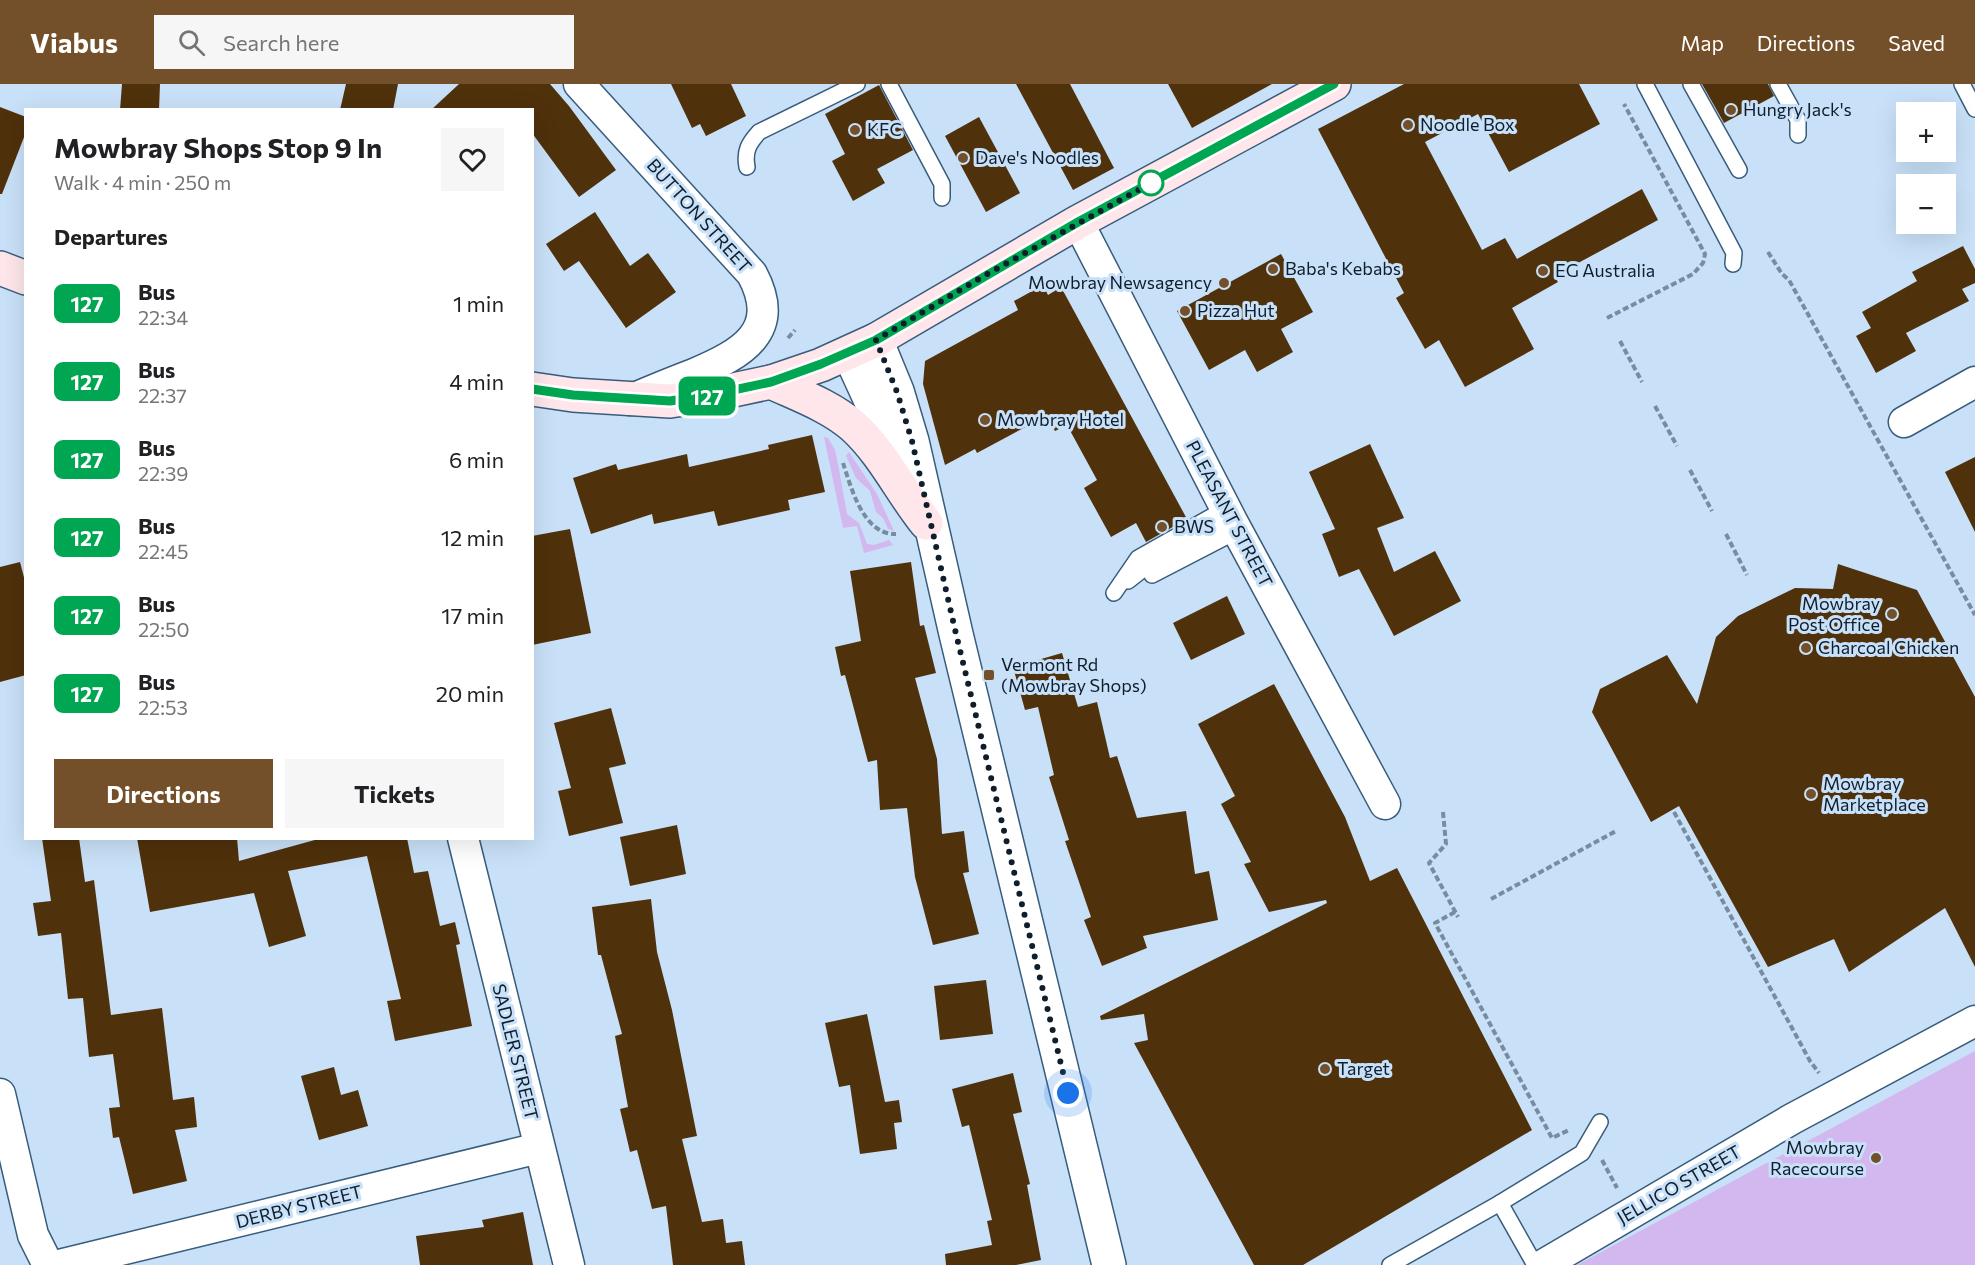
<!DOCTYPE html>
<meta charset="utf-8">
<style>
body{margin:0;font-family:Commissioner,sans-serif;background:#f6f6f6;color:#202124;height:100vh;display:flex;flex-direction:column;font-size:22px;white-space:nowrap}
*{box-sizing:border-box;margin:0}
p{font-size:20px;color:#757577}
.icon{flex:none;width:33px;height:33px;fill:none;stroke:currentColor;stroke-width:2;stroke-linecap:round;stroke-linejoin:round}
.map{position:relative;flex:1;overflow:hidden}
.panel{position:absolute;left:24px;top:24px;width:510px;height:732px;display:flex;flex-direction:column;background:#fff;border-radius:0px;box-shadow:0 6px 24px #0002}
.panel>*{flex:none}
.badge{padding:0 12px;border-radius:9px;font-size:21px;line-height:39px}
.fabs{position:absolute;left:1896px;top:18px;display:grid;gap:12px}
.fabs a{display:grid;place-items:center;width:60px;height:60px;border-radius:0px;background:#fff;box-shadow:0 6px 24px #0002;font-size:30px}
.you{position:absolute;width:30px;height:30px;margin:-15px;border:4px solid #fff;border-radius:50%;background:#1a73e8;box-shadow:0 0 0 9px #1a73e833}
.map>.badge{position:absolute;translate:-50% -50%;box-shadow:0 0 0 3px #fff}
h2{padding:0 30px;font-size:22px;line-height:54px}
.round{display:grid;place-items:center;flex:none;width:63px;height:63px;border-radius:0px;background:#f6f6f6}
.summary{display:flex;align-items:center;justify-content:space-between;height:102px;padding:0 30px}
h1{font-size:28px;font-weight:700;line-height:45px}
.button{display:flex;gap:12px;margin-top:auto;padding:12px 30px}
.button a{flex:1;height:69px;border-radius:0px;background:#735029;color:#fff;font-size:24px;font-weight:700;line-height:69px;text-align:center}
.button a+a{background:#f6f6f6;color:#202124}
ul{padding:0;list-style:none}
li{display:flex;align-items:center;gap:18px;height:78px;padding:0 30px}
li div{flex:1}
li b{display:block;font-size:22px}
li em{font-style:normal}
li .badge{min-width:66px;font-weight:700;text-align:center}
header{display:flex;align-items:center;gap:36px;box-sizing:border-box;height:84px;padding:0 30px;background:#735029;color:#fff}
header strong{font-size:28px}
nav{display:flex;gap:33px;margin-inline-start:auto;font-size:21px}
.search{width:420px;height:54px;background:#f6f6f6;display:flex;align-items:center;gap:15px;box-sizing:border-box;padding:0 21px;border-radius:0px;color:#757577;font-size:22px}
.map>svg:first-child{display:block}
.green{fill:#d3b7ef}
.building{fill:#4f310b}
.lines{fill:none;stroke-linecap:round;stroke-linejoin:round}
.service-casing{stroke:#385c7c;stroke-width:18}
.minor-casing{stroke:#385c7c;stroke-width:33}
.tertiary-casing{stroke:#385c7c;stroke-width:36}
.secondary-casing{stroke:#385c7c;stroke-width:36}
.path{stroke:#788c9f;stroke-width:4;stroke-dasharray:6 3;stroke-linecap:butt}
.service{stroke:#fff;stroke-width:15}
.minor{stroke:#fff;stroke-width:30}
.tertiary{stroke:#fff;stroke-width:33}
.secondary{stroke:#fee6ea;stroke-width:33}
.line-casing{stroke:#fff;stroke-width:14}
.line{stroke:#00a651;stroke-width:9}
.walk{stroke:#0f1e2c;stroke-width:6;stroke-dasharray:0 10.8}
.poi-dot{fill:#735029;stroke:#c9e1f8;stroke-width:2}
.stop-dot{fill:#fff;stroke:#00a651;stroke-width:3}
.labels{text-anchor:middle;stroke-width:6;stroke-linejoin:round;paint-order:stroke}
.poi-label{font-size:18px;fill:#0f1e2c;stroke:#c9e1f8;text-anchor:start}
.street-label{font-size:18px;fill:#0f1e2c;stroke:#c9e1f8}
</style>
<header>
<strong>Viabus</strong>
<div class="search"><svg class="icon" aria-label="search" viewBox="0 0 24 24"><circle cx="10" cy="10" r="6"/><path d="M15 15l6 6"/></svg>Search here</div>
<nav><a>Map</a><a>Directions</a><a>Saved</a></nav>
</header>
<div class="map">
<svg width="1975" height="1181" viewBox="0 0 1975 1181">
<rect width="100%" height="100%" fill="#c9e1f8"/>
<g class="green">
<polygon points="824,353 828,354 835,366 838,380 847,430 859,439 867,460 874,461 889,456 893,461 864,469 857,442 843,444"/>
<polygon points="849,368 877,410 894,447 888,445 883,434 876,428 870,407 856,394 846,372"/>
<polygon points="1975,967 1975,1181 1577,1181"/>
</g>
<g class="building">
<polygon points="122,0 160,0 159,26 120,26"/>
<polygon points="346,0 398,0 393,26 340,26"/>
<polygon points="459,0 550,0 569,22 616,86 579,113 532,49 532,26 431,26"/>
<polygon points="671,0 731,0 746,32 706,52 700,40 692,44"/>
<polygon points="1016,0 1070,0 1114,84 1073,106"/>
<polygon points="1168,0 1272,0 1192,44"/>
<polygon points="1404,0 1579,0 1600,40 1509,88 1478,30 1425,58 1482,166 1505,154 1517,175 1642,105 1658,136 1554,192 1558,198 1512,224 1534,265 1465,303 1439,256 1425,265 1396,214 1404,209 1318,45"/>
<polygon points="1702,0 1768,0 1774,12 1724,39"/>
<polygon points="879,1 913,66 877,85 885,99 853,117 832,77 845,70 825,30"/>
<polygon points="0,23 26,33 26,48 2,110 0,110"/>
<polygon points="979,33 1020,109 986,128 945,52"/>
<polygon points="595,128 630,182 648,169 676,208 626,244 579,177 564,187 546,160"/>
<polygon points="1963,162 1975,185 1975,199 1962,205 1969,217 1906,249 1916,267 1876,289 1856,252 1871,244 1862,228 1917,197 1912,188"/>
<polygon points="1281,170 1313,228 1281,245 1293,268 1257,288 1245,266 1209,286 1177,227"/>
<polygon points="1043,201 1048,211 1061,203 1187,435 1146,458 1136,439 1111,453 1084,404 1097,396 1067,341 1055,347 1046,332 977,369 975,365 945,381 923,300 925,277 1018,226 1014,217"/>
<polygon points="812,351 825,408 788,416 790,426 718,442 714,427 654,440 652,430 591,450 573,394 616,380 618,386 687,370 689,383 769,365 768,361"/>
<polygon points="1370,360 1404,434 1377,444 1394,488 1435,467 1461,517 1394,552 1359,485 1339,493 1322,450 1335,445 1309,388"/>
<polygon points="1975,373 1975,448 1945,388"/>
<polygon points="570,445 591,549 532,561 532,452"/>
<polygon points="20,478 26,501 26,591 0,598 0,483"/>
<polygon points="911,478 920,542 924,541 936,589 915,594 937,675 942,750 964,747 969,788 963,789 979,850 933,861 915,793 907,724 880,726 877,676 868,678 845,591 841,592 835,563 861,557 850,487"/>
<polygon points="1838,480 1917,506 1975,613 1975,883 1945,824 1849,888 1834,855 1768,883 1679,722 1651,738 1592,628 1600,605 1667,571 1697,620 1716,553 1738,532 1795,504 1833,505"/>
<polygon points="1227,512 1245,550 1191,576 1173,539"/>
<polygon points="1062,569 1078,623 1097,618 1110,674 1117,672 1137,734 1186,727 1195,790 1209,787 1218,836 1143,852 1147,864 1102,882 1084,836 1091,833 1065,757 1069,756 1049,693 1054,691 1038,623 1025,626 1013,583"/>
<polygon points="1274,600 1345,733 1370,797 1397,784 1532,1046 1303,1181 1254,1181 1134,959 1148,956 1144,930 1101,936 1100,932 1327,819 1326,816 1269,828 1244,780 1251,778 1221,720 1235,712 1198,640"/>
<polygon points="611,624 626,680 609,684 623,739 569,752 558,707 571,704 554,639"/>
<polygon points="677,741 686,790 630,802 620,753"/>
<polygon points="42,754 79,754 85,798 94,796 111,931 162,924 173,1016 194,1013 197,1043 175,1046 187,1097 133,1110 119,1053 113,1054 109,1024 120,1023 113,970 89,973 83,914 68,915 61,849 38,852 33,819 51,817"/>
<polygon points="137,754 237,754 239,777 322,754 407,754 414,789 428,787 440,842 455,838 460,860 456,861 472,942 395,957 387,917 401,915 367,772 288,787 306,852 269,863 254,809 150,828"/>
<polygon points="651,815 657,868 672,926 697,1052 682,1055 702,1138 723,1135 726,1159 742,1157 745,1181 673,1181 666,1122 652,1125 637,1066 630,1068 620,1025 628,1023 615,952 622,950 601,871 598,871 592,823"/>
<polygon points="986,896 993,950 940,956 934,902"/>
<polygon points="867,930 885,1018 899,1016 902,1038 894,1039 897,1065 860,1070 850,1001 839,1003 825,939"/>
<polygon points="334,983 341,1011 358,1006 368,1042 319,1056 301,992"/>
<polygon points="1013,989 1022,1028 1013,1030 1030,1100 1027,1101 1041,1176 1016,1181 946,1181 945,1170 992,1161 987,1137 992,1136 969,1041 962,1043 952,1005"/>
<polygon points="523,1128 533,1181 420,1181 416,1152 484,1143 482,1136"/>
</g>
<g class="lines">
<defs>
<g id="service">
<polyline points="889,0 942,100 942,114"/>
<polyline points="1645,0 1734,169 1733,180"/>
<polyline points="1691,0 1739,86"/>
<polyline points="1778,0 1798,36 1798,51"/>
<polyline points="1962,0 1975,25"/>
<path d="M747 83C744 67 749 59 759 48L857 0"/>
<polyline points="1152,491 1237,447"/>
<polyline points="1128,497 1142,486 1232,437"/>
<polyline points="1114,509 1138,474 1225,425"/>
<polyline points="1390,1181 1500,1119"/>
<polyline points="1535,1181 1500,1119 1582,1069 1600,1038"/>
</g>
<g id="minor">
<path d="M579 0 752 190C783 248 741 270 694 290 673 298 651 307 630 316"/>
<polyline points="1078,138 1232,437 1385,720"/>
<polyline points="1904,338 1975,298"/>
<polyline points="463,754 569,1181"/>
<polyline points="0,1010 33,1151 48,1181"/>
<polyline points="59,1181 539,1064"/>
<polyline points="1543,1181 1792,1035 1975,937"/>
</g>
<g id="tertiary">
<polyline points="876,256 897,307 912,357 956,550 1109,1181"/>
<polyline points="849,269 905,391"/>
</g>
<g id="secondary">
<polyline points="0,184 26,194"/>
<path d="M771 298C799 311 830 322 853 342 883 369 901 408 926 439"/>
<polyline points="532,305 573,311 670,317 710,311 771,298 821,281 876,256 1078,138 1334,0"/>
</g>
</defs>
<use href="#service" class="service-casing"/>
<use href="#minor" class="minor-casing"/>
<use href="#tertiary" class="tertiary-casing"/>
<use href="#secondary" class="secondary-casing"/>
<g class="path">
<polyline points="1768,168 1782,190 1789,196 1975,531"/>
<polyline points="1607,234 1693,190 1703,179 1705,170 1624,20"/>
<polyline points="788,254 795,246"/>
<polyline points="1620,257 1642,298"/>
<polyline points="1655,322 1677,362"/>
<path d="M843 379C851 403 863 451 896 450"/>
<polyline points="1690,386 1712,427"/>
<polyline points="1726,450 1747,491"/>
<polyline points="1443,728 1446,760 1429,779 1458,833"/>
<polyline points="1674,728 1810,977 1819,989"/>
<polyline points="1491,815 1616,747"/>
<polyline points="1455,828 1435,839 1552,1054 1569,1046"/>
<polyline points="1602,1076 1617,1104"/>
</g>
<use href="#service" class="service"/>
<use href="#minor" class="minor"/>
<use href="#tertiary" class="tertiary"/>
<use href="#secondary" class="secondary"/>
</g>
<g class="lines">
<defs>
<polyline id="line" points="532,305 573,311 670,317 710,311 771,298 821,280 876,256 1078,138 1334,0"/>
</defs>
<use href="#line" class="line-casing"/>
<use href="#line" class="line"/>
<polyline class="walk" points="1068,1009 956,550 912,357 897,308 876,256 982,193 1151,99"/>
</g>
<g class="poi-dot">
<circle cx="1731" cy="26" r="6"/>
<circle cx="1408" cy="41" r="6"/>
<circle cx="855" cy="46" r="6"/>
<circle cx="963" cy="74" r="6"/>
<circle cx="1273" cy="185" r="6"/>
<circle cx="1543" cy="187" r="6"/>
<circle cx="1224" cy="199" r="6"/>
<circle cx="1185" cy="227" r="6"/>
<circle cx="985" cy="336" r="6"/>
<circle cx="1162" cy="443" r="6"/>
<circle cx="1892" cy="530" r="6"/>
<circle cx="1806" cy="564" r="6"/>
<rect x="983" y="585" width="12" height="12" rx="3"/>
<circle cx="1811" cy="710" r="6"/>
<circle cx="1325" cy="985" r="6"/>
<circle cx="1876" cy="1074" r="6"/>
</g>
<circle class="stop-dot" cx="1151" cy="99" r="12"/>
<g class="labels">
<g class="poi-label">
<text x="1743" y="32">Hungry Jack's</text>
<text x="1420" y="47">Noodle Box</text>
<text x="867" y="52">KFC</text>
<text x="975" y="80">Dave's Noodles</text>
<text x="1285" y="191">Baba's Kebabs</text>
<text x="1555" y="193">EG Australia</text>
<text x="1212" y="205" text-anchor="end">Mowbray Newsagency</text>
<text x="1197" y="233">Pizza Hut</text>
<text x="997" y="342">Mowbray Hotel</text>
<text x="1174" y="449">BWS</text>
<text x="1880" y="526" text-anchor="end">Mowbray<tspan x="1880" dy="21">Post Office</tspan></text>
<text x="1818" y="570">Charcoal Chicken</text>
<text x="1001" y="587">Vermont Rd<tspan x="1001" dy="21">(Mowbray Shops)</tspan></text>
<text x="1823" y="706">Mowbray<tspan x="1823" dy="21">Marketplace</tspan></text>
<text x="1337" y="991">Target</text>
<text x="1864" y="1070" text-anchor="end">Mowbray<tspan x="1864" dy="21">Racecourse</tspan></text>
</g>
<g class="street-label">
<text transform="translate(699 132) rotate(48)" y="6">BUTTON STREET</text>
<text transform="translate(1229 430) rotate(62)" y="6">PLEASANT STREET</text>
<text transform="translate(515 968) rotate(76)" y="6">SADLER STREET</text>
<text transform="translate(1679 1101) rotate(-30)" y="6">JELLICO STREET</text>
<text transform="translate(299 1123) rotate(-14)" y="6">DERBY STREET</text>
</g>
</g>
</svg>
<div class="fabs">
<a>+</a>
<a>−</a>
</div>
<div class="you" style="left:1068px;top:1009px"></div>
<b class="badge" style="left:707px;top:312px;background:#00a651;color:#fff">127</b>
<section class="panel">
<div class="summary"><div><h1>Mowbray Shops Stop 9 In</h1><p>Walk · 4 min · 250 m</p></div><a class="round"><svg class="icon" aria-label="heart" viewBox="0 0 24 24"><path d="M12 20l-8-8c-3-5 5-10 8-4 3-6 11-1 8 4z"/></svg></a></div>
<h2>Departures</h2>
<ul>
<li><span class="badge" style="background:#00a651;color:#fff">127</span><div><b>Bus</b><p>22:34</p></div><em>1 min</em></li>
<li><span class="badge" style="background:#00a651;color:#fff">127</span><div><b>Bus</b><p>22:37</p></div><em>4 min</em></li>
<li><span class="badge" style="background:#00a651;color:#fff">127</span><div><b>Bus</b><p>22:39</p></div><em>6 min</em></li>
<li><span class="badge" style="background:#00a651;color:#fff">127</span><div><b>Bus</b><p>22:45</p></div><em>12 min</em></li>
<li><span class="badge" style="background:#00a651;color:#fff">127</span><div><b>Bus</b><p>22:50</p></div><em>17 min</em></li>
<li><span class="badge" style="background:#00a651;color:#fff">127</span><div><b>Bus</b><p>22:53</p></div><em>20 min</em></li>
</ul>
<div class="button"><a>Directions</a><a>Tickets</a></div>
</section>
</div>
